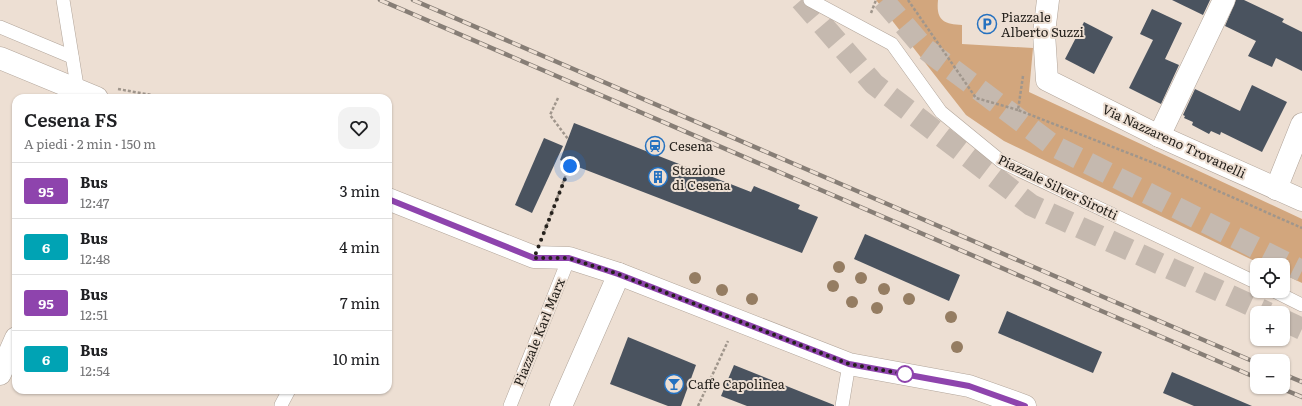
<!DOCTYPE html>
<html lang="it">
<meta charset="utf-8">
<style>
body{margin:0;font-family:Literata,serif;background:#f2f2f2;color:#202124;height:100vh;display:flex;flex-direction:column;font-size:15px;white-space:nowrap}
*{box-sizing:border-box;margin:0}
p{font-size:13px;color:#757577}
.icon{flex:none;width:22px;height:22px;fill:none;stroke:currentColor;stroke-width:2;stroke-linecap:round;stroke-linejoin:round}
.map{position:relative;flex:1;overflow:hidden}
.panel{position:absolute;left:12px;top:94px;width:380px;height:300px;display:flex;flex-direction:column;background:#fff;border-radius:12px;box-shadow:0 1px 3px #0004}
.panel>*{flex:none}
.badge{padding:0 8px;border-radius:3px;font-size:14px;line-height:26px}
.fabs{position:absolute;left:1250px;top:258px;display:grid;gap:8px}
.fabs a{display:grid;place-items:center;width:40px;height:40px;border-radius:8px;background:#fff;box-shadow:0 1px 3px #0004;font-size:20px}
.you{position:absolute;width:20px;height:20px;margin:-10px;border:3px solid #fff;border-radius:50%;background:#1a73e8;box-shadow:0 0 0 6px #1a73e833}
.map>.badge{position:absolute;translate:-50% -50%;box-shadow:0 0 0 2px #fff}
.round{display:grid;place-items:center;flex:none;width:42px;height:42px;border-radius:12px;background:#f2f2f2}
.headline{display:flex;align-items:center;justify-content:space-between;height:68px;padding:0 12px}
h1{font-size:19px;font-weight:600;line-height:30px}
ul{padding:0;list-style:none}
li{display:flex;align-items:center;gap:12px;height:56px;padding:0 12px;border-top:1px solid #e0e0e0}
li div{flex:1}
li b{display:block;font-size:15px}
li em{font-style:normal}
li .badge{min-width:44px;font-weight:700;text-align:center}
.map>svg:first-child{display:block}
.green{fill:#d2a67d}
.building{fill:#4a535f}
.lines{fill:none;stroke-linecap:round;stroke-linejoin:round}
.trunk-tunnel{stroke:#c5b9af;stroke-width:22;stroke-dasharray:22 11;stroke-linecap:butt}
.service-casing{stroke:#b2a59a;stroke-width:14}
.minor-casing{stroke:#b2a59a;stroke-width:23}
.path{stroke:#a0968c;stroke-width:2.5;stroke-dasharray:3 2;stroke-linecap:butt}
.service{stroke:#fff;stroke-width:13}
.minor{stroke:#fff;stroke-width:22}
.rail-casing{stroke:#877e76;stroke-width:4.5}
.rail{stroke:#eddfd3;stroke-width:3;stroke-dasharray:9;stroke-linecap:butt}
.tree{fill:#957d62}
.line-casing{stroke:#fff;stroke-width:9}
.line{stroke:#8e44ad;stroke-width:6}
.walk{stroke:#26221d;stroke-width:4;stroke-dasharray:0 7.2}
.stop-dot{fill:#fff;stroke:#8e44ad;stroke-width:2}
.labels{text-anchor:middle;stroke-width:4;stroke-linejoin:round;paint-order:stroke}
.poi-label{font-size:13px;fill:#26221d;stroke:#eddfd3;text-anchor:start}
.street-label{font-size:13px;fill:#26221d;stroke:#eddfd3}
</style>
<div class="map">
<svg width="1302" height="406" viewBox="0 0 1302 406">
<rect width="100%" height="100%" fill="#eddfd3"/>
<path class="green" d="M876 0H938C936 20 943 24 962 25V44L1033 48 1029 92 1302 219V283L1283 274V265H1263L1004 141 966 115Z"/>
<g class="building">
<polygon points="1172,0 1210,0 1203,15"/>
<polygon points="1236,0 1244,0 1284,19 1282,22 1302,32 1302,71 1276,58 1272,67 1248,56 1256,41 1225,26"/>
<polygon points="1152,9 1182,23 1165,59 1179,65 1161,104 1129,88 1153,40 1140,34"/>
<polygon points="1084,22 1113,37 1094,74 1065,59"/>
<polygon points="1252,85 1287,102 1262,152 1221,132 1220,135 1211,131 1209,134 1192,125 1193,122 1184,118 1185,116 1183,115 1195,89 1240,111"/>
<polygon points="574,123 751,192 754,186 800,205 798,209 818,217 802,253 560,160"/>
<polygon points="544,138 563,146 532,213 515,205"/>
<polygon points="865,234 960,275 949,301 854,259"/>
<polygon points="1007,311 1102,352 1093,373 998,333"/>
<polygon points="628,337 696,365 681,406 668,406 610,384"/>
<polygon points="734,365 834,405 834,406 747,406 721,396"/>
<polygon points="1172,372 1252,406 1194,406 1163,393"/>
</g>
<g class="lines">
<g class="trunk-tunnel">
<polyline points="801,0 874,84 1031,205 1268,313"/>
<polyline points="883,0 924,48 1054,146 1302,271"/>
<polyline points="1283,320 1302,329"/>
</g>
<defs>
<g id="service">
<polyline points="63,0 78,92"/>
<polyline points="810,0 892,44 941,112 1002,162 1257,283"/>
<polyline points="0,27 72,57"/>
<polyline points="1274,291 1302,305"/>
<polyline points="281,405 289,390"/>
<polyline points="510,406 569,258"/>
<polyline points="842,406 849,364"/>
</g>
<g id="minor">
<polyline points="1048,0 1044,33 1047,80 1159,136 1302,200"/>
<polyline points="0,58 97,98"/>
<polyline points="1159,136 1224,0"/>
<polyline points="1276,189 1302,124"/>
<polyline points="388,199 534,257 569,258 619,274 849,364 969,386 1025,406"/>
<polyline points="0,374 16,338"/>
<polyline points="561,406 619,274"/>
</g>
</defs>
<use href="#service" class="service-casing"/>
<use href="#minor" class="minor-casing"/>
<g class="path">
<polyline points="908,0 976,98 1018,110"/>
<polyline points="871,13 876,0"/>
<polyline points="1023,76 1018,110 1164,167 1302,228"/>
<polyline points="118,89 168,98"/>
<polyline points="558,98 550,115 568,139"/>
<polyline points="543,235 570,164"/>
<polyline points="698,406 728,341"/>
</g>
<use href="#service" class="service"/>
<use href="#minor" class="minor"/>
<defs>
<g id="rail">
<polyline points="380,0 1257,378"/>
<polyline points="413,0 1257,363"/>
<polyline points="1283,374 1302,382"/>
<polyline points="1278,387 1302,397"/>
</g>
</defs>
<use href="#rail" class="rail-casing"/>
<use href="#rail" class="rail"/>
</g>
<g class="tree">
<circle cx="839" cy="267" r="6"/>
<circle cx="695" cy="278" r="6"/>
<circle cx="861" cy="278" r="6"/>
<circle cx="833" cy="286" r="6"/>
<circle cx="884" cy="289" r="6"/>
<circle cx="722" cy="290" r="6"/>
<circle cx="752" cy="299" r="6"/>
<circle cx="909" cy="299" r="6"/>
<circle cx="852" cy="302" r="6"/>
<circle cx="877" cy="308" r="6"/>
<circle cx="951" cy="317" r="6"/>
<circle cx="957" cy="347" r="6"/>
</g>
<g class="lines">
<defs>
<polyline id="line" points="388,199 534,258 569,258 618,274 849,364 969,386 1025,406"/>
</defs>
<use href="#line" class="line-casing"/>
<use href="#line" class="line"/>
<polyline class="walk" points="570,166 534,258 569,258 618,274 849,364 909,375 905,374"/>
</g>
<defs>
<symbol id="parking-ring" viewBox="-11 -11 22 22"><circle r="9.5" fill="#eddfd3" stroke="#2471c0" stroke-width="1.5"/><path d="M-3.5-5.5H1a3.5 3.5 0 0 1 0 7H-1V5.5H-3.5ZM-1-3.4V-.6H.8a1.4 1.4 0 0 0 0-2.8Z" fill="#2471c0"/></symbol>
<symbol id="station-ring" viewBox="-11 -11 22 22"><circle r="9.5" fill="#eddfd3" stroke="#2471c0" stroke-width="1.5"/><path d="M-3-6H3Q5-6 5-4V2Q5 4 3 4L4.5 6H3L1.5 4h-3L-3 6H-4.5L-3 4Q-5 4-5 2V-4Q-5-6-3-6ZM-3.5-4v3h7v-3ZM-3.5 1v1.5H-2V1ZM2 1v1.5H3.5V1Z" fill="#2471c0"/></symbol>
<symbol id="building-ring" viewBox="-11 -11 22 22"><circle r="9.5" fill="#eddfd3" stroke="#2471c0" stroke-width="1.5"/><path d="M-4-6H4V6H1V3H-1V6H-4ZM-2.5-4.3h1.7v1.8h-1.7ZM.8-4.3h1.7v1.8H.8ZM-2.5-1h1.7V.8h-1.7ZM.8-1h1.7V.8H.8Z" fill="#2471c0"/></symbol>
<symbol id="bar-ring" viewBox="-11 -11 22 22"><circle r="9.5" fill="#eddfd3" stroke="#2471c0" stroke-width="1.5"/><path d="M-6-5H6L.8 .8V4.5H3.5V6h-7V4.5H-.8V.8Z" fill="#2471c0"/></symbol>
</defs>
<g fill-rule="evenodd">
<use href="#parking-ring" x="976" y="13" width="22" height="22"/>
<use href="#station-ring" x="644" y="135" width="22" height="22"/>
<use href="#building-ring" x="647" y="166" width="22" height="22"/>
<use href="#bar-ring" x="663" y="373" width="22" height="22"/>
</g>
<circle class="stop-dot" cx="905" cy="374" r="8"/>
<g class="labels">
<g class="poi-label">
<text x="1001" y="22">Piazzale<tspan x="1001" dy="15">Alberto Suzzi</tspan></text>
<text x="669" y="151">Cesena</text>
<text x="672" y="175">Stazione<tspan x="672" dy="15">di Cesena</tspan></text>
<text x="688" y="389">Caffe Capolinea</text>
</g>
<g class="street-label">
<text transform="translate(1174 141) rotate(25)" y="5">Via Nazzareno Trovanelli</text>
<text transform="translate(1058 187) rotate(26)" y="5">Piazzale Silver Sirotti</text>
<text transform="translate(539 332) rotate(-68)" y="5">Piazzale Karl Marx</text>
</g>
</g>
</svg>
<div class="fabs">
<a><svg class="icon" aria-label="locate" viewBox="0 0 24 24"><circle cx="12" cy="12" r="6"/><path d="M12 2v4M12 18v4M2 12h4M18 12h4"/></svg></a>
<a>+</a>
<a>−</a>
</div>
<div class="you" style="left:570px;top:166px"></div>
<section class="panel">
<div class="headline"><div><h1>Cesena FS</h1><p>A piedi · 2 min · 150 m</p></div><a class="round"><svg class="icon" aria-label="heart" viewBox="0 0 24 24"><path d="M12 20l-8-8c-3-5 5-10 8-4 3-6 11-1 8 4z"/></svg></a></div>
<ul>
<li><span class="badge" style="background:#8e44ad;color:#fff">95</span><div><b>Bus</b><p>12:47</p></div><em>3 min</em></li>
<li><span class="badge" style="background:#00a3b4;color:#fff">6</span><div><b>Bus</b><p>12:48</p></div><em>4 min</em></li>
<li><span class="badge" style="background:#8e44ad;color:#fff">95</span><div><b>Bus</b><p>12:51</p></div><em>7 min</em></li>
<li><span class="badge" style="background:#00a3b4;color:#fff">6</span><div><b>Bus</b><p>12:54</p></div><em>10 min</em></li>
</ul>
</section>
</div>
